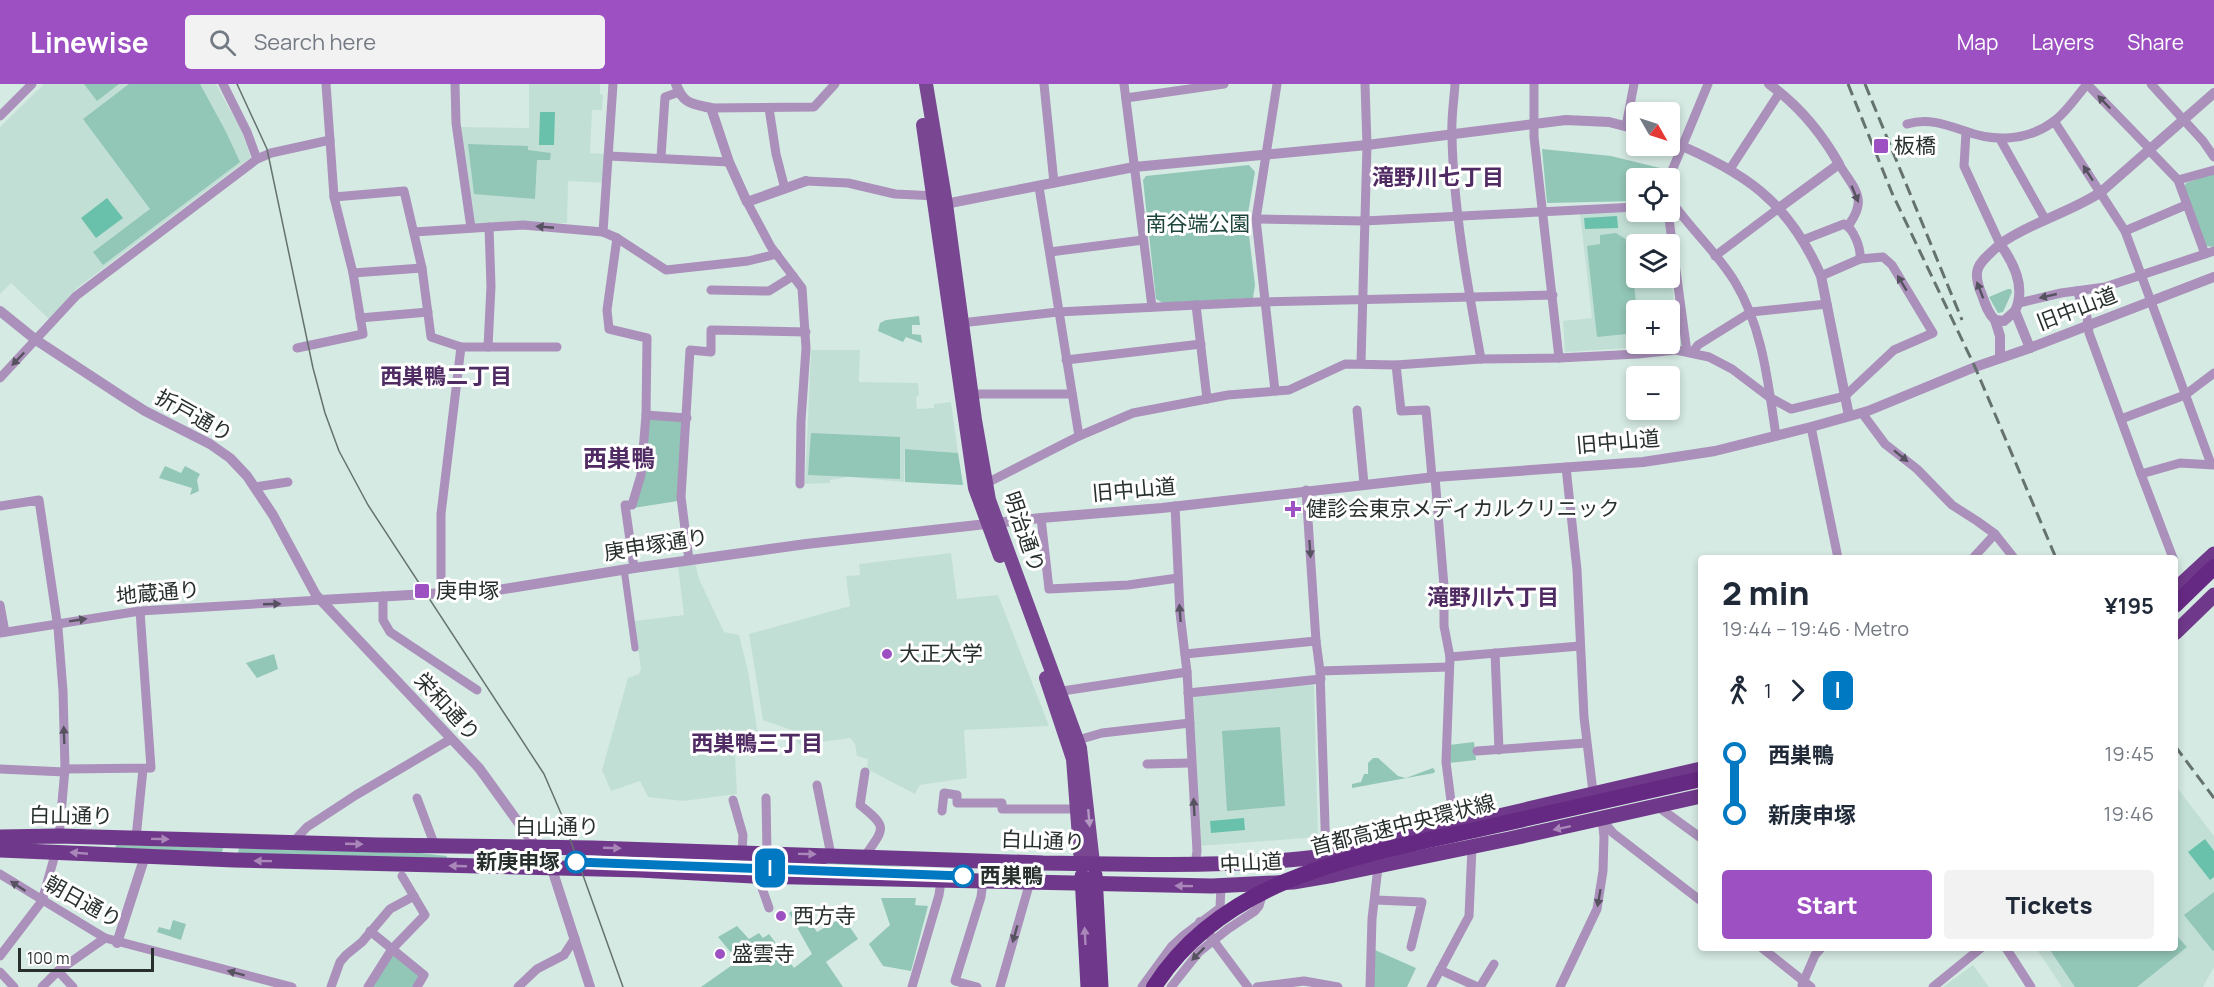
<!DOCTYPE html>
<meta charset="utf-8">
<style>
body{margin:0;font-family:Manrope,"Noto Sans JP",sans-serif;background:#f2f2f3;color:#1f2937;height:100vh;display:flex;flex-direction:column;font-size:22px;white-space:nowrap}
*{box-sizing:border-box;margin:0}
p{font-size:20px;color:#747a83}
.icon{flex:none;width:33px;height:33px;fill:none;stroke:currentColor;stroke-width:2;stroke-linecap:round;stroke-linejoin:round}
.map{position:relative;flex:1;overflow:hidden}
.sheet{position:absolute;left:1698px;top:471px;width:480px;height:396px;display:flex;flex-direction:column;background:#fff;border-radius:6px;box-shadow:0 3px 9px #0003}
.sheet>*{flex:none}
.badge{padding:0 12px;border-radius:9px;font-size:21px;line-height:39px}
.needle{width:39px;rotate:129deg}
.fabs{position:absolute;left:1626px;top:18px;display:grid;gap:12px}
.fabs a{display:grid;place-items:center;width:54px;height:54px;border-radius:6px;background:#fff;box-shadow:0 3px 9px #0003;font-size:30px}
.scale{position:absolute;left:18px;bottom:15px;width:136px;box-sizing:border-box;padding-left:6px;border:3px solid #28302e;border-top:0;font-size:16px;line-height:21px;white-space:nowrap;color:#28302e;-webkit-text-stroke:4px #fff;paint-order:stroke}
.map>.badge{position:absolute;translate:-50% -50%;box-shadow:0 0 0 3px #fff}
.legs{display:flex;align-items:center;gap:9px;height:66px;padding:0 24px;font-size:20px}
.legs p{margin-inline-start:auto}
.headline{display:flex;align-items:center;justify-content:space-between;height:102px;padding:0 24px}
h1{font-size:33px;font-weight:800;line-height:45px}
.primary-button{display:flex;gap:12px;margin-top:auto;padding:12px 24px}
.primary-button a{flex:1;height:69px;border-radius:6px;background:#9c50c1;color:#fff;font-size:24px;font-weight:800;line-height:69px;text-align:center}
.primary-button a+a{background:#f2f2f3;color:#1f2937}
ul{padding:0 24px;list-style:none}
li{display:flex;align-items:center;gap:21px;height:60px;font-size:22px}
li i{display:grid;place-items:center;width:9px;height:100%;margin:0 8px;background:currentColor}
li i::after{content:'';width:15px;height:15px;margin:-8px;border:4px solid;border-radius:50%;background:#fff}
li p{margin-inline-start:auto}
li:first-child i{background:linear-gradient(#0000 50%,currentColor 0)}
li:last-child i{background:linear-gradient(currentColor 50%,#0000 0)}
header{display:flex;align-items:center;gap:36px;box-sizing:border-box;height:84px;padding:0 30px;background:#9c50c1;color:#fff}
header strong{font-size:28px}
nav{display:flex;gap:33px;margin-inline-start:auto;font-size:21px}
.search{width:420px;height:54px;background:#f2f2f3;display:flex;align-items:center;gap:15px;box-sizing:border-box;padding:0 21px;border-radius:6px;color:#747a83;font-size:22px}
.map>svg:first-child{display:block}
.built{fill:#c2dfd6;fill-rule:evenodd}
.green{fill:#92c6b7}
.water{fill:#6ac1ab}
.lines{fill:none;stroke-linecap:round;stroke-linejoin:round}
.pedestrian{stroke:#aa90ba;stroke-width:7}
.minor{stroke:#aa90ba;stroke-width:9}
.tertiary{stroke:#aa90ba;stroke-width:10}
.primary{stroke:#794692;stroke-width:14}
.trunk{stroke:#70388a;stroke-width:15}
.motorway{stroke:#662983;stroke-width:16}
.tram{stroke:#65726e;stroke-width:1.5}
.rail{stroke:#65726e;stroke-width:3;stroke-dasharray:12 6;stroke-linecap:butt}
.motorway-bridge{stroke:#662983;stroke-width:16}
.oneway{fill:#56525f}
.oneway2{fill:#b599c3}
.oneway3{fill:#a988b9}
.line-1-casing{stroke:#fff;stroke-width:14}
.line-1{stroke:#0079c2;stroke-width:9}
.poi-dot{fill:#9c50c1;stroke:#fff;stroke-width:2}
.stop-1-dot{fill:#fff;stroke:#0079c2;stroke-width:3}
.labels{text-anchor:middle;stroke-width:6;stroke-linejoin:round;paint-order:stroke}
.poi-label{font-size:21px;fill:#28302e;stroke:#fff;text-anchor:start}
.park-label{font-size:21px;fill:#1e463c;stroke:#fff}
.street-label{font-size:21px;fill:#28302e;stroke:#fff}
.stop-label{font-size:21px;font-weight:bold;fill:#28302e;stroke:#fff;text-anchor:end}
.neighbourhood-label{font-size:22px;font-weight:bold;fill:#502b63;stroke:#fff}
.quarter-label{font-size:24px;font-weight:bold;fill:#502b63;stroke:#fff}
</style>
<header>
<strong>Linewise</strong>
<div class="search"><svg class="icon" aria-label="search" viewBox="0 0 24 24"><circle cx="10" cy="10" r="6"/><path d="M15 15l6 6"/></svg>Search here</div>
<nav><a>Map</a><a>Layers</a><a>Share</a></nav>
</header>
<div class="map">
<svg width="2214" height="903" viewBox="0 0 2214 903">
<rect width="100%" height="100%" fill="#d5eae3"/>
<g class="built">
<polygon points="44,0 216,0 241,46 251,73 77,204 49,235 11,199 0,210 0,43"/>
<polygon points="529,0 600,0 600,10 603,11 602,26 592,26 590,69 606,70 604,99 568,97 567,139 473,140 461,43 529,44"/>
<path d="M1636 127 1664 128 1668 160H1636V194H1670V178L1678 261 1565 268 1563 237 1592 234 1580 130ZM1636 226H1670V260H1636Z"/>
<polygon points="811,266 860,266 859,298 918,299 919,311 916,313 917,325 934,324 934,320 951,318 958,369 905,365 904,398 847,393 830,396 830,399 805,400"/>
<polygon points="951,469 957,515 998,511 1049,642 964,646 967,694 920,701 915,710 867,685 868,675 857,672 855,660 850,654 800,661 797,658 794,647 763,636 749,550 850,522 846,492 860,491 859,480"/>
<polygon points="695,479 699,495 724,548 739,551 748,587 758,651 737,654 735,673 737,710 683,717 648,713 640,697 611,707 602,686 628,594 639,590 641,585 634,537 684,531 678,482"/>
<polygon points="1312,599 1314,602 1318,753 1199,762 1191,616 1195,612"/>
<polygon points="2175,701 2214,752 2214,883 2203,903 2062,903 2036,864 2175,864"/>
<polygon points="1973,881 1989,903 1943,903"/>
</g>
<g class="green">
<polygon points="84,0 119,0 97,17"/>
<polygon points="129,0 200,0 225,46 240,78 103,181 93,168 150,125 83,35"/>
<polygon points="468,60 528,62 528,66 551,69 550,76 537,76 535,115 474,110"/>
<polygon points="1542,65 1611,72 1664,85 1660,94 1636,94 1636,117 1547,119"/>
<polygon points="1249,81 1255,88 1247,135 1255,201 1253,214 1163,219 1156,215 1143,96 1146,92"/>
<polygon points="2214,89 2214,163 2206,162 2184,103 2186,99"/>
<polygon points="1616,149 1627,156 1628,167 1630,167 1637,226 1636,249 1597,253 1587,162 1600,160 1600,151"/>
<polygon points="2008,205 2011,205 2012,208 2003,228 1998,229 1989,213"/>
<polygon points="919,232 920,241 912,241 912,250 921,251 922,259 906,253 903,258 878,247 880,239 886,236"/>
<polygon points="648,335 682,336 678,417 633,424"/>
<polygon points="811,349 900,353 900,395 808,391"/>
<polygon points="905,365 958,369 963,401 905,398"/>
<polygon points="165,382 181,389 185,382 200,390 197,396 199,407 190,411 192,404 159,394"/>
<polygon points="274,570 278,585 257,594 246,579"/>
<polygon points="1280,643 1285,722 1227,727 1222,647"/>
<polygon points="1474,658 1476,676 1449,679 1449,661"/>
<polygon points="1373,674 1378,674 1398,692 1406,694 1433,684 1435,687 1434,689 1352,704 1352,700 1361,698 1364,690 1368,690 1368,679"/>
<polygon points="116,761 223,764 222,769 115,766"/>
<polygon points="239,764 419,769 447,772 446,775 238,769"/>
<polygon points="818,777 869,779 917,784 917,787 843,786 818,781"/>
<polygon points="2214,808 2214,866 2213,867 2184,831"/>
<polygon points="881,814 916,814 915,821 928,822 911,887 883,882 869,860 890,841"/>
<polygon points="800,822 817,848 843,833 858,855 826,878 843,903 701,903 738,877 718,853 737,842 749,855 759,849 763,854 769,850 794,884 812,870 789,829"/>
<polygon points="173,836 186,840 181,856 157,848 159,843 170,846"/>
<polygon points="2175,850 2187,863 2137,903 2075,903 2050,866 2053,864 2175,864"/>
<polygon points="1375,866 1416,884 1407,903 1373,903"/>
<polygon points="390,872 395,872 419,890 415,903 370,903"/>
</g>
<g class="water">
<polygon points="540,28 555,28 554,61 539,61"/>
<polygon points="107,114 123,134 96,154 81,134"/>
<polygon points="1617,132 1618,144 1585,145 1584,134"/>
<polygon points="1244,734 1245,746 1211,749 1210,737"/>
<polygon points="2205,755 2214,767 2214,793 2210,796 2188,768"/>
</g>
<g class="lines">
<polyline class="pedestrian" points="624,485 635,564"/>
<g class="minor">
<polyline points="223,0 247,48 257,75"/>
<polyline points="455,0 456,39 471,144"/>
<polyline points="613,0 603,148 617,154 666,186 748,177 777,170"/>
<polyline points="1044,0 1054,99"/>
<polyline points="1124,0 1152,223"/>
<path d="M1455 0C1454 17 1451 34 1452 51 1453 123 1468 204 1481 275"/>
<polyline points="1534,0 1534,53 1559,274"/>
<polyline points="2087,0 2150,65"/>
<polyline points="2151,0 2203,57 2214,73"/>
<polyline points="1126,14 1224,0"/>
<polyline points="711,24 814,23 835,0"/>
<polyline points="769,24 776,70 785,105"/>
<polyline points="0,32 32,0"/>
<polyline points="2054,37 2125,147 2211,380"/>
<path d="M1907 40C1928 34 1944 40 1965 47 1994 58 2027 57 2053 38 2066 29 2077 12 2087 0"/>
<polyline points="1626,42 1634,0"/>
<polyline points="1966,48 1964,82 2000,160"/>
<polyline points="2000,55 2045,135"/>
<polyline points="2149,66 2178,96 2205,170"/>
<polyline points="609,72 729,78"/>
<polyline points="661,73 665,13 679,8"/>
<path d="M1839 80C1854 105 1869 114 1848 142"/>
<polyline points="1730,85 1780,8"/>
<polyline points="1669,94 1708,0"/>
<polyline points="2178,96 2214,86"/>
<polyline points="806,97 848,99 895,110 937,112"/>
<polyline points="1039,103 1079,352"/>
<polyline points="334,113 404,107 422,184 431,253 461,263 557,263"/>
<path d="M1670 115C1689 144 1717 168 1735 198 1763 244 1768 299 1776 352"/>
<polyline points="747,118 771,163 802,204 806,264 801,337 800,400"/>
<polyline points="1673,120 1669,135 1687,268"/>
<polyline points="1256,135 1364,137 1636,123"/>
<polyline points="2125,147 2186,121"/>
<polyline points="414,148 523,141 603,148"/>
<polyline points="617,154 607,226 609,245 647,254 646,331 641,391 632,421 625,421 634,484"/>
<path d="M1803 156 1844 140C1854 145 1861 164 1860 175"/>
<polyline points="1050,168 1143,156"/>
<polyline points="1715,172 1779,124"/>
<polyline points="353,189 422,184"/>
<polyline points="711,206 769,207 793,192"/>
<polyline points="2077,207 2087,233 2089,249 2141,390 2180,379 2214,381"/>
<polyline points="2019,219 2061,209 2105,203 2214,167"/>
<polyline points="1196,221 1207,315"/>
<polyline points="360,234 428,228"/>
<polyline points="961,239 1058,228 1258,218 1553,211"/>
<polyline points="488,263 491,202 489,143"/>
<polyline points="297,264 363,250 353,189 334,113 326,0"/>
<polyline points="1692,269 1698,261 1751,228 1827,220"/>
<polyline points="1066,276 1201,260"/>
<polyline points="1361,279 1367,61 1365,0"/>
<polyline points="1396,281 1401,327 1426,326 1432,393"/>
<polyline points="0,294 76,212 257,75 271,69 330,56"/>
<polyline points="1275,307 1256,135 1277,0"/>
<polyline points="971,310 1072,310"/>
<polyline points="1357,326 1364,400"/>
<polyline points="1862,329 1885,360 1917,385 1952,421 1977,437 1995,450 2014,474"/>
<polyline points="646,331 687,334"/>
<polyline points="2121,335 2185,311 2214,289"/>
<polyline points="1811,343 1838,474"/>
<polyline points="1566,383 1577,486 1584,633 1593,708"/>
<polyline points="2141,390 2173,474"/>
<polyline points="1435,393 1444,502 1444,542 1450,573 1446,678 1454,741"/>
<polyline points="985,400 1079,352 1133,329 1228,311 1289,306 1345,280 1396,281 1481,275 1559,274 1638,270 1676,266 1709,273 1732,285 1769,313 1791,325 1845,312 1894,266 1933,249 1892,181 1883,173 1860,175 1821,192"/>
<polyline points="255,403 288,398"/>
<polyline points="1306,406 1316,557 1320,587 1326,772"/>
<polyline points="0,422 39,416 58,544 63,607 65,685 59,752"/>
<polyline points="1175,422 1180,529 1187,588 1197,767 1195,781"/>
<polyline points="1041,434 1049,505 1128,501 1178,494"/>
<polyline points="1973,474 1995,450"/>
<polyline points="689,476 681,413 690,266 711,268 711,246 806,248"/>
<polyline points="441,510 441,430 461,263"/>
<polyline points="383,512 383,536 390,548 477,606"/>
<polyline points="0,521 5,548"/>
<polyline points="0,549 140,527 321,516"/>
<polyline points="1495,569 1499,666"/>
<polyline points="1185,570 1316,557"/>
<polyline points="1450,573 1580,562"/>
<polyline points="1320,587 1449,583"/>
<polyline points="1056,608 1187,588"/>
<polyline points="1188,609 1321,595"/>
<polyline points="1078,656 1102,649 1190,639"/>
<polyline points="1477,667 1586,659"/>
<polyline points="1147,680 1191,679"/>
<polyline points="0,685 65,688"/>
<polyline points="65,685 151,684 140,527"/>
<path d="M865 688 860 721C889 744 884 744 865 772"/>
<polyline points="817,701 831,771"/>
<polyline points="417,714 435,762"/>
<polyline points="766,714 767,769"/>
<polyline points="733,716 743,751 742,768"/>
<polyline points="1657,722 1701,754"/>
<polyline points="942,727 944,709 957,711 957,719 1002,719 1002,725 1070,725"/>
<polyline points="1603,737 1613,749 1701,817"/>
<polyline points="136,754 143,685"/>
<polyline points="293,758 307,743 356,711 451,655"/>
<polyline points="0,790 105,854 292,903"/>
<polyline points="762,804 769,824"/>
<polyline points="1376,816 1422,818 1411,863"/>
<polyline points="370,847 424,891 417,903"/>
<polyline points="1213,856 1248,903"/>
<polyline points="1762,864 1811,903"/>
<polyline points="2006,864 2031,903"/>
<polyline points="0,872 42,817 56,767"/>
<polyline points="1440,886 1478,903"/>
<polyline points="58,887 73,903"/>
<polyline points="0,888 14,903"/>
<polyline points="1802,901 1815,871 1821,864"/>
<polyline points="42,903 58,887 105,854"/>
<polyline points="331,903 340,878 346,871 362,858 390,825 414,812"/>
<polyline points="368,903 392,865 425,831 402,792"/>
<polyline points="518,903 537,885 564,871 575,854"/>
<polyline points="912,903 939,811 941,797"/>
<polyline points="977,903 955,897 981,813 983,797"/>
<polyline points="1000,903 1030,798"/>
<polyline points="1142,903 1172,862 1184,851 1220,824 1221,802"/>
<polyline points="1171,903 1199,868 1228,845 1255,827 1259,822 1263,808"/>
<polyline points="1257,903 1304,897 1338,903"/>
<polyline points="1370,903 1372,835 1378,783"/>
<polyline points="1431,903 1469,832 1472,763"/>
<polyline points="1480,903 1494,880"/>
<polyline points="1560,903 1597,825 1603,787 1604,753 1602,735"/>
<polyline points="1933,903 1981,864"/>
</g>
<g class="tertiary">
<path d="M676 0C683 20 692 20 711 24L729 78 747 118 806 97"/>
<path d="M1769 0C1798 21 1821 48 1839 80L1779 124"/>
<path d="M1670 57C1743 87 1788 116 1821 192L1849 332"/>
<polyline points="940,121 1134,83 1367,61 1566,36 1609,38 1636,45"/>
<path d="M2000 160C2031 138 2069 129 2101 108L2214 9"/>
<polyline points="0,227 36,256 126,315 145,327 210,360 230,374 247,392 273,431 316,511 479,684 552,785 590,903"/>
<path d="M2015 227 2004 237 1995 236C1988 229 1985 220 1982 211 1970 183 1980 179 2000 160 2014 179 2026 204 2015 227L2030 264"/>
<polyline points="1995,236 2000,252 2000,274"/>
<polyline points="321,516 498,506 634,484 806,460 1041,434 1162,424 1435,393 1643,378 1715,367 1811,343 1868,327 1975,283 2030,264 2214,193"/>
<polyline points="1200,838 1213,856"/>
<polyline points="117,859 145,772"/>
</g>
<g class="primary">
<polyline points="926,0 946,120 975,336 989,416 1080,664 1093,779"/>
<polyline points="923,41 975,404 1000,472"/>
<polyline points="1046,594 1073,675 1081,779"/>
</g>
<g class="trunk">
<polyline points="2175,506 2214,470"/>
<polyline points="2175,549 2214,511"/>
<path d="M0 753 59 752 378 761 593 764 1043 779C1138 780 1232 784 1326 772L1701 685"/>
<polyline points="0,766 234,776 639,786 753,792 1212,802 1293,798 1334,791 1509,755 1701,712"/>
<polyline points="767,769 782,782 814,783 831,789"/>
<polyline points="1095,791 1101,903"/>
<polyline points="1082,792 1088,903"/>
</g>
<polyline class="motorway" points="2175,521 2214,483"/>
<polyline class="tram" points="237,0 267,65 313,284 325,329 339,367 368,421 544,690 560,727 623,903"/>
<g class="rail">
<polyline points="1848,0 1892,109 1975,283 2056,474"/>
<polyline points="1865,0 1962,236"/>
<polyline points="2175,662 2214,714"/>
</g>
<path class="motorway-bridge" d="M1154 903C1226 790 1367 770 1488 743 1559 727 1630 711 1701 695"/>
</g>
<defs><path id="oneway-solid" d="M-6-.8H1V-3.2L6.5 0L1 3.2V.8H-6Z" transform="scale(1.5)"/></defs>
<g class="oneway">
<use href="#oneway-solid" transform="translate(2104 18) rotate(-134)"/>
<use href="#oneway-solid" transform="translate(2088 89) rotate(-123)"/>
<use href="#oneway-solid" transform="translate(1855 110) rotate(67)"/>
<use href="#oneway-solid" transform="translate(545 143) rotate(-175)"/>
<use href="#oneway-solid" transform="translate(1902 199) rotate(-121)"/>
<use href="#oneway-solid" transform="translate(1980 206) rotate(-111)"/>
<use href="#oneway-solid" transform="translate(2048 212) rotate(167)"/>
<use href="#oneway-solid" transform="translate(18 275) rotate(134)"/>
<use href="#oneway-solid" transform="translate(1901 372) rotate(39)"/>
<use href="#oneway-solid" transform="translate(1310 465) rotate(86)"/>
<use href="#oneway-solid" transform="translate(272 520) rotate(-2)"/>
<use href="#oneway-solid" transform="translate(1180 529) rotate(-94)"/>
<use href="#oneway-solid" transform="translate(78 536) rotate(-9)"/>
<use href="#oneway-solid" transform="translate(64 651) rotate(-92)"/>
<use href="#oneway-solid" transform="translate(1194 723) rotate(-93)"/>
<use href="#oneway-solid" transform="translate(18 802) rotate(-147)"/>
<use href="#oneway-solid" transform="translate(1599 814) rotate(100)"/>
<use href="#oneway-solid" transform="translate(1015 850) rotate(106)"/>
<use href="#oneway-solid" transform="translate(1198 870) rotate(135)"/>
<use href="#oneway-solid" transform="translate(236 889) rotate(-165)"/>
</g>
<use class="oneway2" href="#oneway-solid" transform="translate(1089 734) rotate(85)"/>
<g class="oneway3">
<use href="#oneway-solid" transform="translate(1562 744) rotate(168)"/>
<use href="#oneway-solid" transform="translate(160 755) rotate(1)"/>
<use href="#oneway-solid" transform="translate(354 760) rotate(2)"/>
<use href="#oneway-solid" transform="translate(612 764) rotate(2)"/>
<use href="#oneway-solid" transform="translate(79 769) rotate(-175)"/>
<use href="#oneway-solid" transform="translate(807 770) rotate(1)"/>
<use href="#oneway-solid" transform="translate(263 777) rotate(-179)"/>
<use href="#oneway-solid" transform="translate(458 782) rotate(-178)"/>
<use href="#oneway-solid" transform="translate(1184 802) rotate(-179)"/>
<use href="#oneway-solid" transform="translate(1085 852) rotate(-93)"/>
</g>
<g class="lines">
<defs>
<polyline id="line-1" points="576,778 963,792"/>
</defs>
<use href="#line-1" class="line-1-casing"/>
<use href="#line-1" class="line-1"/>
</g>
<g class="poi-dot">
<rect x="1873" y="54" width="16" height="16" rx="3"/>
<path d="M1290 416h6v6h6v6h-6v6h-6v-6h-6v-6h6z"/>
<rect x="414" y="499" width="16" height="16" rx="3"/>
<circle cx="887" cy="570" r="6"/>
<circle cx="781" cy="832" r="6"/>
<circle cx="720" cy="870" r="6"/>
</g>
<g class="stop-1-dot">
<circle cx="576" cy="778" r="10"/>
<circle cx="963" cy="792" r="10"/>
</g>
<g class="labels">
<g class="poi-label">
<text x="1894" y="69">板橋</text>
<text x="1306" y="432">健診会東京メディカルクリニック</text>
<text x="436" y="514">庚申塚</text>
<text x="899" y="577">大正大学</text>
<text x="793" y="839">西方寺</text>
<text x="732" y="877">盛雲寺</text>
</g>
<g class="park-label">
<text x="1198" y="147">南谷端公園</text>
</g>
<g class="street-label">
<text transform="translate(2077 225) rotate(-21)" y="7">旧中山道</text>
<text transform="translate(194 332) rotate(29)" y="7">折戸通り</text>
<text transform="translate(1618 358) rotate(-5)" y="7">旧中山道</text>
<text transform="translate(1134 406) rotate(-5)" y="7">旧中山道</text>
<text transform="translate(1024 448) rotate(71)" y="7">明治通り</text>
<text transform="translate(656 461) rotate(-9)" y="7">庚申塚通り</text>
<text transform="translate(158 509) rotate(-5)" y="7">地蔵通り</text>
<text transform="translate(447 623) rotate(47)" y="7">栄和通り</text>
<text transform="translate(71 732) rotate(1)" y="7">白山通り</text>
<text transform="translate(1403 741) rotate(-14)" y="7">首都高速中央環状線</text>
<text x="557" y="750">白山通り</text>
<text transform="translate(1043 757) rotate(2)" y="7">白山通り</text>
<text transform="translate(1251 779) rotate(-3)" y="7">中山道</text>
<text transform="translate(83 818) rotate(29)" y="7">朝日通り</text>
</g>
<g class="stop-label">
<text x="560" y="785">新庚申塚</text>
<text x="980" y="799" text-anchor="start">西巣鴨</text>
</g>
<g class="neighbourhood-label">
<text x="1438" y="101">滝野川七丁目</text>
<text x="446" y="300">西巣鴨二丁目</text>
<text x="1493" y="521">滝野川六丁目</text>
<text x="757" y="667">西巣鴨三丁目</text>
</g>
<g class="quarter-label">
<text x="619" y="383">西巣鴨</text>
</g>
</g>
</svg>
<div class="fabs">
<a><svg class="needle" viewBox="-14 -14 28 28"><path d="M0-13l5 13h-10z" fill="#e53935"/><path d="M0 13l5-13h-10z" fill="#747a83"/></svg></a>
<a><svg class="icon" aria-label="locate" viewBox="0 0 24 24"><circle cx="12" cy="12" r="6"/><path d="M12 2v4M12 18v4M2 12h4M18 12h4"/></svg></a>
<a><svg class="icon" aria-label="layers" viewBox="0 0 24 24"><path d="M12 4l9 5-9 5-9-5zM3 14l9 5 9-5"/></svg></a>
<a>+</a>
<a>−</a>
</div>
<div class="scale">100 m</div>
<b class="badge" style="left:770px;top:784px;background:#0079c2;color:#fff">I</b>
<section class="sheet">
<div class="headline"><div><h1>2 min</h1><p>19:44 – 19:46 · Metro</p></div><b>¥195</b></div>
<div class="legs"><svg class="icon" aria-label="walk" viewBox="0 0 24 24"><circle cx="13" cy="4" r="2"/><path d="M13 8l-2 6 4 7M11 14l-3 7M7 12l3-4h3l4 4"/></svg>1<svg class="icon" aria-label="forward" viewBox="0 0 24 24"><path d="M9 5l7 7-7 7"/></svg><b class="badge" style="background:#0079c2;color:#fff">I</b></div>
<ul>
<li><i style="color:#0079c2"></i><b>西巣鴨</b><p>19:45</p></li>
<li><i style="color:#0079c2"></i><b>新庚申塚</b><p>19:46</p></li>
</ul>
<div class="primary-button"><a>Start</a><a>Tickets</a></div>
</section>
</div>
